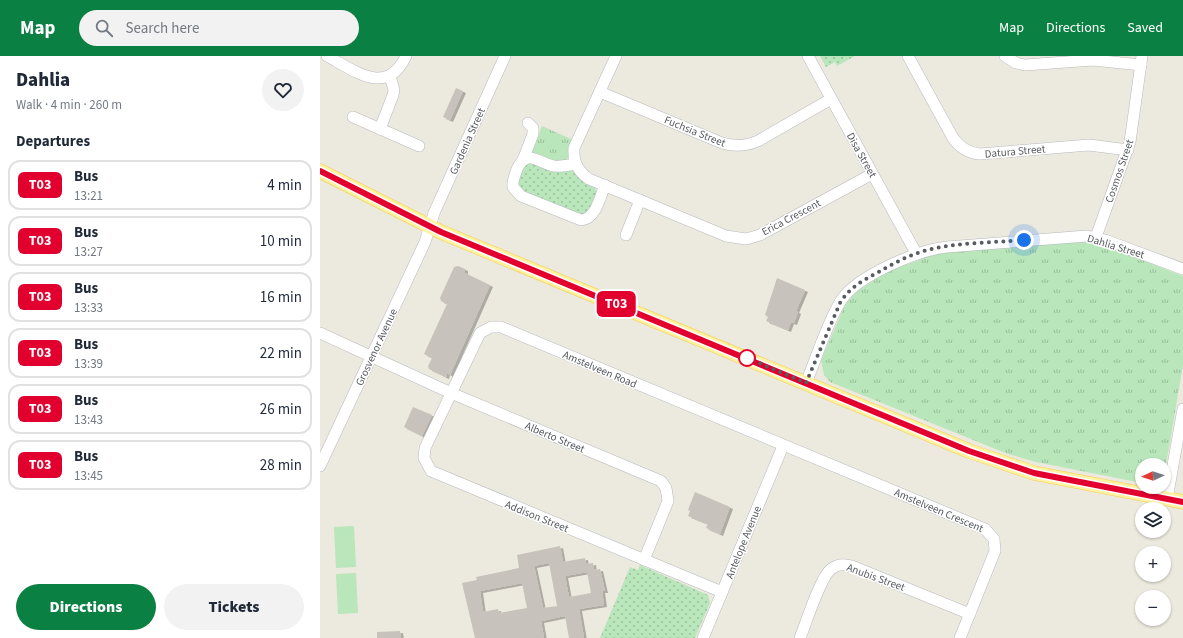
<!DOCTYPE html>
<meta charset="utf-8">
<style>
body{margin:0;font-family:"Source Sans 3",sans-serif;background:#f2f2f3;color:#1f2937;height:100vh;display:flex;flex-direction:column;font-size:15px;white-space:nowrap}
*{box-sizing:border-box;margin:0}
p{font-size:13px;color:#747a83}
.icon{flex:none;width:22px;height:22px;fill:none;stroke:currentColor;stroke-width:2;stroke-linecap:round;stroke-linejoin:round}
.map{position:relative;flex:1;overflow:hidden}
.details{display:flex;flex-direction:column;background:#fff;width:320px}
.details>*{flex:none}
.badge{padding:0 8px;border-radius:6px;font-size:14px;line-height:26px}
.needle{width:26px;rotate:266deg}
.fabs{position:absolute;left:815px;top:402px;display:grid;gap:8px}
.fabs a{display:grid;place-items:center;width:36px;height:36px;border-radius:50%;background:#fff;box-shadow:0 1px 3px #0004;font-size:20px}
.you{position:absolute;width:20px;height:20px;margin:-10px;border:3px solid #fff;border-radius:50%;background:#1a73e8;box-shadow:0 0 0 6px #1a73e833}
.map>.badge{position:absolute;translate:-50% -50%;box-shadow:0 0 0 2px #fff}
h2{padding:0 16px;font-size:15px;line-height:36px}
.round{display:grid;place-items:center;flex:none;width:42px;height:42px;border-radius:21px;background:#f2f2f3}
.summary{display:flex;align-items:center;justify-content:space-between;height:68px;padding:0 16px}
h1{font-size:19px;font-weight:800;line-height:30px}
.primary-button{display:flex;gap:8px;margin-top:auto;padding:8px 16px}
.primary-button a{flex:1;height:46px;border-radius:24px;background:#0b8043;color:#fff;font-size:16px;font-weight:800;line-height:46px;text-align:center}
.primary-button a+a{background:#f2f2f3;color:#1f2937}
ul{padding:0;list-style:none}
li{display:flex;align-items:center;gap:12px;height:50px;margin:0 8px 6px;padding:0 8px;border:2px solid #e0e1e3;border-radius:12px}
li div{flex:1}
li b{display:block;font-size:15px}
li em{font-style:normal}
li .badge{min-width:44px;font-weight:700;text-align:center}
header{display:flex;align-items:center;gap:24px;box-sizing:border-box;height:56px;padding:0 20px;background:#0b8043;color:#fff}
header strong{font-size:19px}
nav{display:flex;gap:22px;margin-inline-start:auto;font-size:14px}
.search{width:280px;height:36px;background:#f2f2f3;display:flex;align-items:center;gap:10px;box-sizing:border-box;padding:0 14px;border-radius:22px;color:#747a83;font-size:15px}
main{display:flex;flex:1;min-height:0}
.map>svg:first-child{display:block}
.grass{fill:url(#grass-tufts)}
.park{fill:url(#park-dots)}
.garden{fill:#b9e6ba}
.building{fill:#c7c3bc;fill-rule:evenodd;filter:url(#shadow)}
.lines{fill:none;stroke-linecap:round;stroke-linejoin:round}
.minor-casing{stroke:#b7b9bf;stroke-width:12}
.major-casing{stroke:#f8cc4b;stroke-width:15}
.minor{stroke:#fff;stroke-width:11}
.major{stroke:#fff2a0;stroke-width:14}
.line-casing{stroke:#fff;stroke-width:9}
.line{stroke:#e2002f;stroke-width:6}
.walk{stroke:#585b61;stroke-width:4;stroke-dasharray:0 7.2}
.stop-dot{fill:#fff;stroke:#e2002f;stroke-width:2}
.labels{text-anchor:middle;stroke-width:3;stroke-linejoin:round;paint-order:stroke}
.street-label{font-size:11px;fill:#585b61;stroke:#fff}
</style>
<header>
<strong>Map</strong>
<div class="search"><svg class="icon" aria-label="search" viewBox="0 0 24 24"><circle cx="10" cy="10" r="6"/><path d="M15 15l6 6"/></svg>Search here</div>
<nav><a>Map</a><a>Directions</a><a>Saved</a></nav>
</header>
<main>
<section class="details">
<div class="summary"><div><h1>Dahlia</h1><p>Walk · 4 min · 260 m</p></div><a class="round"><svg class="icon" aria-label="heart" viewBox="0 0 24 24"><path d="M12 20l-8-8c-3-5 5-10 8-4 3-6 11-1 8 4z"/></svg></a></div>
<h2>Departures</h2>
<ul>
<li><span class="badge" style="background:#e2002f;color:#fff">T03</span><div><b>Bus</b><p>13:21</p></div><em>4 min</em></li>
<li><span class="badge" style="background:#e2002f;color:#fff">T03</span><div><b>Bus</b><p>13:27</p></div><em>10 min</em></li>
<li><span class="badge" style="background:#e2002f;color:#fff">T03</span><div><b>Bus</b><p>13:33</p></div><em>16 min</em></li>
<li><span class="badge" style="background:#e2002f;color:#fff">T03</span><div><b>Bus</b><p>13:39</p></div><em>22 min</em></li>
<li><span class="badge" style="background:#e2002f;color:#fff">T03</span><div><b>Bus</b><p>13:43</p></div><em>26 min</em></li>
<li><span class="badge" style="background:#e2002f;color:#fff">T03</span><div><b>Bus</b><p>13:45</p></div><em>28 min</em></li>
</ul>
<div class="primary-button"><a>Directions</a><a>Tickets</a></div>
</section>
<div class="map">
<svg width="863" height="582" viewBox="0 0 863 582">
<defs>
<pattern id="grass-tufts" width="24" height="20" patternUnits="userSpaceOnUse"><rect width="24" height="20" fill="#b9e6ba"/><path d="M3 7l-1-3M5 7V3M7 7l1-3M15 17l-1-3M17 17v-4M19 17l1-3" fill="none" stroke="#99bd9b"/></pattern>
<pattern id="park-dots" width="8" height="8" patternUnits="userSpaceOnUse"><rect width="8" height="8" fill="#b9e6ba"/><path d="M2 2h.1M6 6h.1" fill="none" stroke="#99bd9b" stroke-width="1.8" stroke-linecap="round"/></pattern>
<filter id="shadow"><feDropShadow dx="3" dy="2" stdDeviation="0" flood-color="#0004"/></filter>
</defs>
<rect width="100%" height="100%" fill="#ece9de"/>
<g class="grass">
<polygon points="222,70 251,83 248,102 245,105 233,106 213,97 212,94"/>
<polygon points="762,185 788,191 863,220 863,309 846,409 844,414 844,409 822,409 822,427 716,406 688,398 510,326 504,319 501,304 525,249 537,235 571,214 619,197"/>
</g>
<g class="park">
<polygon points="500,0 535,0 517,10 515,6 506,11"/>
<polygon points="206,107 252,114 275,131 277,140 265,161 201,137 195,128"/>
<polygon points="320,509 388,539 390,547 375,582 280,582 310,511 318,514"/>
</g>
<g class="garden">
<polygon points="34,470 36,511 16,512 14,471"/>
<polygon points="36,517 38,557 18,558 16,518"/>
</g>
<g class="building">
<polygon points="136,32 143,35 130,64 123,61"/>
<polygon points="138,210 145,213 145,217 170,229 130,319 127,317 126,321 109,313 108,310 112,302 104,298 127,248 121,245 120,242 134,211"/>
<polygon points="457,222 485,234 476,255 478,256 474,267 471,266 468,274 446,265 448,261 445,259"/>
<polygon points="93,351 112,359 102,380 84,371"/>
<polygon points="375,436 410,451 400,478 386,472 388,468 368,460 370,455 368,454"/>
<path d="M240 490 243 506 265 502 266 508 273 507 274 514 280 513 285 535H282L284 549 259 553 264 582H249L245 560 221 565 224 582H155L142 527 157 524 156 521 199 512 197 499ZM229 507 237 550 223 552 214 510ZM267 516 271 537 249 541 245 520ZM202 527 207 552 179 557 178 553 163 556 160 535Z"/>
<polygon points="80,575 81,582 57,582 57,576"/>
</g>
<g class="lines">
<defs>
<g id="minor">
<path d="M7 0C35 15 67 41 86 0"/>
<path d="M296 0 254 92C253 105 258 116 269 123L406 180 426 183 440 179 552 118"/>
<polyline points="488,0 596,197"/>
<path d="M588 0 633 82C640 92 648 97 660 98L769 89 808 94"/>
<polyline points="685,0 696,7 705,9 773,4 821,9"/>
<path d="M280 36 402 87C415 91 426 90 438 85L511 43"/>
<polyline points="33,61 99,90"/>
<polyline points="60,73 73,39 74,34 70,20"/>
<polyline points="203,104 213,78 213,72 208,67"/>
<path d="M256 108C249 109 241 111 234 110 219 108 207 91 197 113 195 120 192 125 193 131L201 140 261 164C276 163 280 141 285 129"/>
<polyline points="306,179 320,144"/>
<polyline points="776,181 810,86 822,0"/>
<polyline points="0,277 131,337 341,425 346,432 348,445 324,504"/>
<path d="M486 327C496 303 508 264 522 243 539 219 598 194 627 191L767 180 785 184 863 213"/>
<polyline points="0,410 105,186 114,157 185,0"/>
<polyline points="847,443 863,353"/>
<polyline points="402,536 111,415 104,402 105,392 160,277 171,271 181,271 665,473 674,483 675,495 640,582"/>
<polyline points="383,582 463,390"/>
<path d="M480 582C486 567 500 522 511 513 517 508 525 508 532 510L650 558"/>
</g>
<polyline id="major" points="0,115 121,176 649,395 714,417 863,446"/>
</defs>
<use href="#minor" class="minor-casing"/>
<use href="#major" class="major-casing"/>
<use href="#minor" class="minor"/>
<use href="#major" class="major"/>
</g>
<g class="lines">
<defs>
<polyline id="line" points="0,115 121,176 649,395 714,417 863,446"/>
</defs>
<use href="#line" class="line-casing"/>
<use href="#line" class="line"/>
<path class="walk" d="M427 302 486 327 520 247C529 232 542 225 557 217 572 208 587 200 604 195 635 186 671 187 704 184"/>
</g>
<circle class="stop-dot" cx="427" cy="302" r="8"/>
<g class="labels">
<g class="street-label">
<text transform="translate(375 75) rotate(22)" y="4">Fuchsia Street</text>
<text transform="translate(147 85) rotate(-66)" y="4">Gardenia Street</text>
<text transform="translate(695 95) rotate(-5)" y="4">Datura Street</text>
<text transform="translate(542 99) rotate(61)" y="4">Disa Street</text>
<text transform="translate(799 115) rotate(-71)" y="4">Cosmos Street</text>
<text transform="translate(471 161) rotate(-28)" y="4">Erica Crescent</text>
<text transform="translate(796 190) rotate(17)" y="4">Dahlia Street</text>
<text transform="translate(56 291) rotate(-65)" y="4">Grosvenor Avenue</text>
<text transform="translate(280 313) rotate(23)" y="4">Amstelveen Road</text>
<text transform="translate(235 381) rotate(23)" y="4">Alberto Street</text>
<text transform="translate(619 454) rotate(23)" y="4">Amstelveen Crescent</text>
<text transform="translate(217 460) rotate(22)" y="4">Addison Street</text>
<text transform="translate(423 486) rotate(-68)" y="4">Antelope Avenue</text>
<text transform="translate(556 521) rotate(20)" y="4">Anubis Street</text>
</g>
</g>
</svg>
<div class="fabs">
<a><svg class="needle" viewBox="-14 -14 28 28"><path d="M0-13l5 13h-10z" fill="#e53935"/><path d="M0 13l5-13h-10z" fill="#747a83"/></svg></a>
<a><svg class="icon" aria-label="layers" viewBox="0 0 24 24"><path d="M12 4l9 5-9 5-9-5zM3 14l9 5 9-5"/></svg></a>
<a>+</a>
<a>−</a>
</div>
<div class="you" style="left:704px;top:184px"></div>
<b class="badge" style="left:296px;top:248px;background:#e2002f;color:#fff">T03</b>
</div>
</main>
